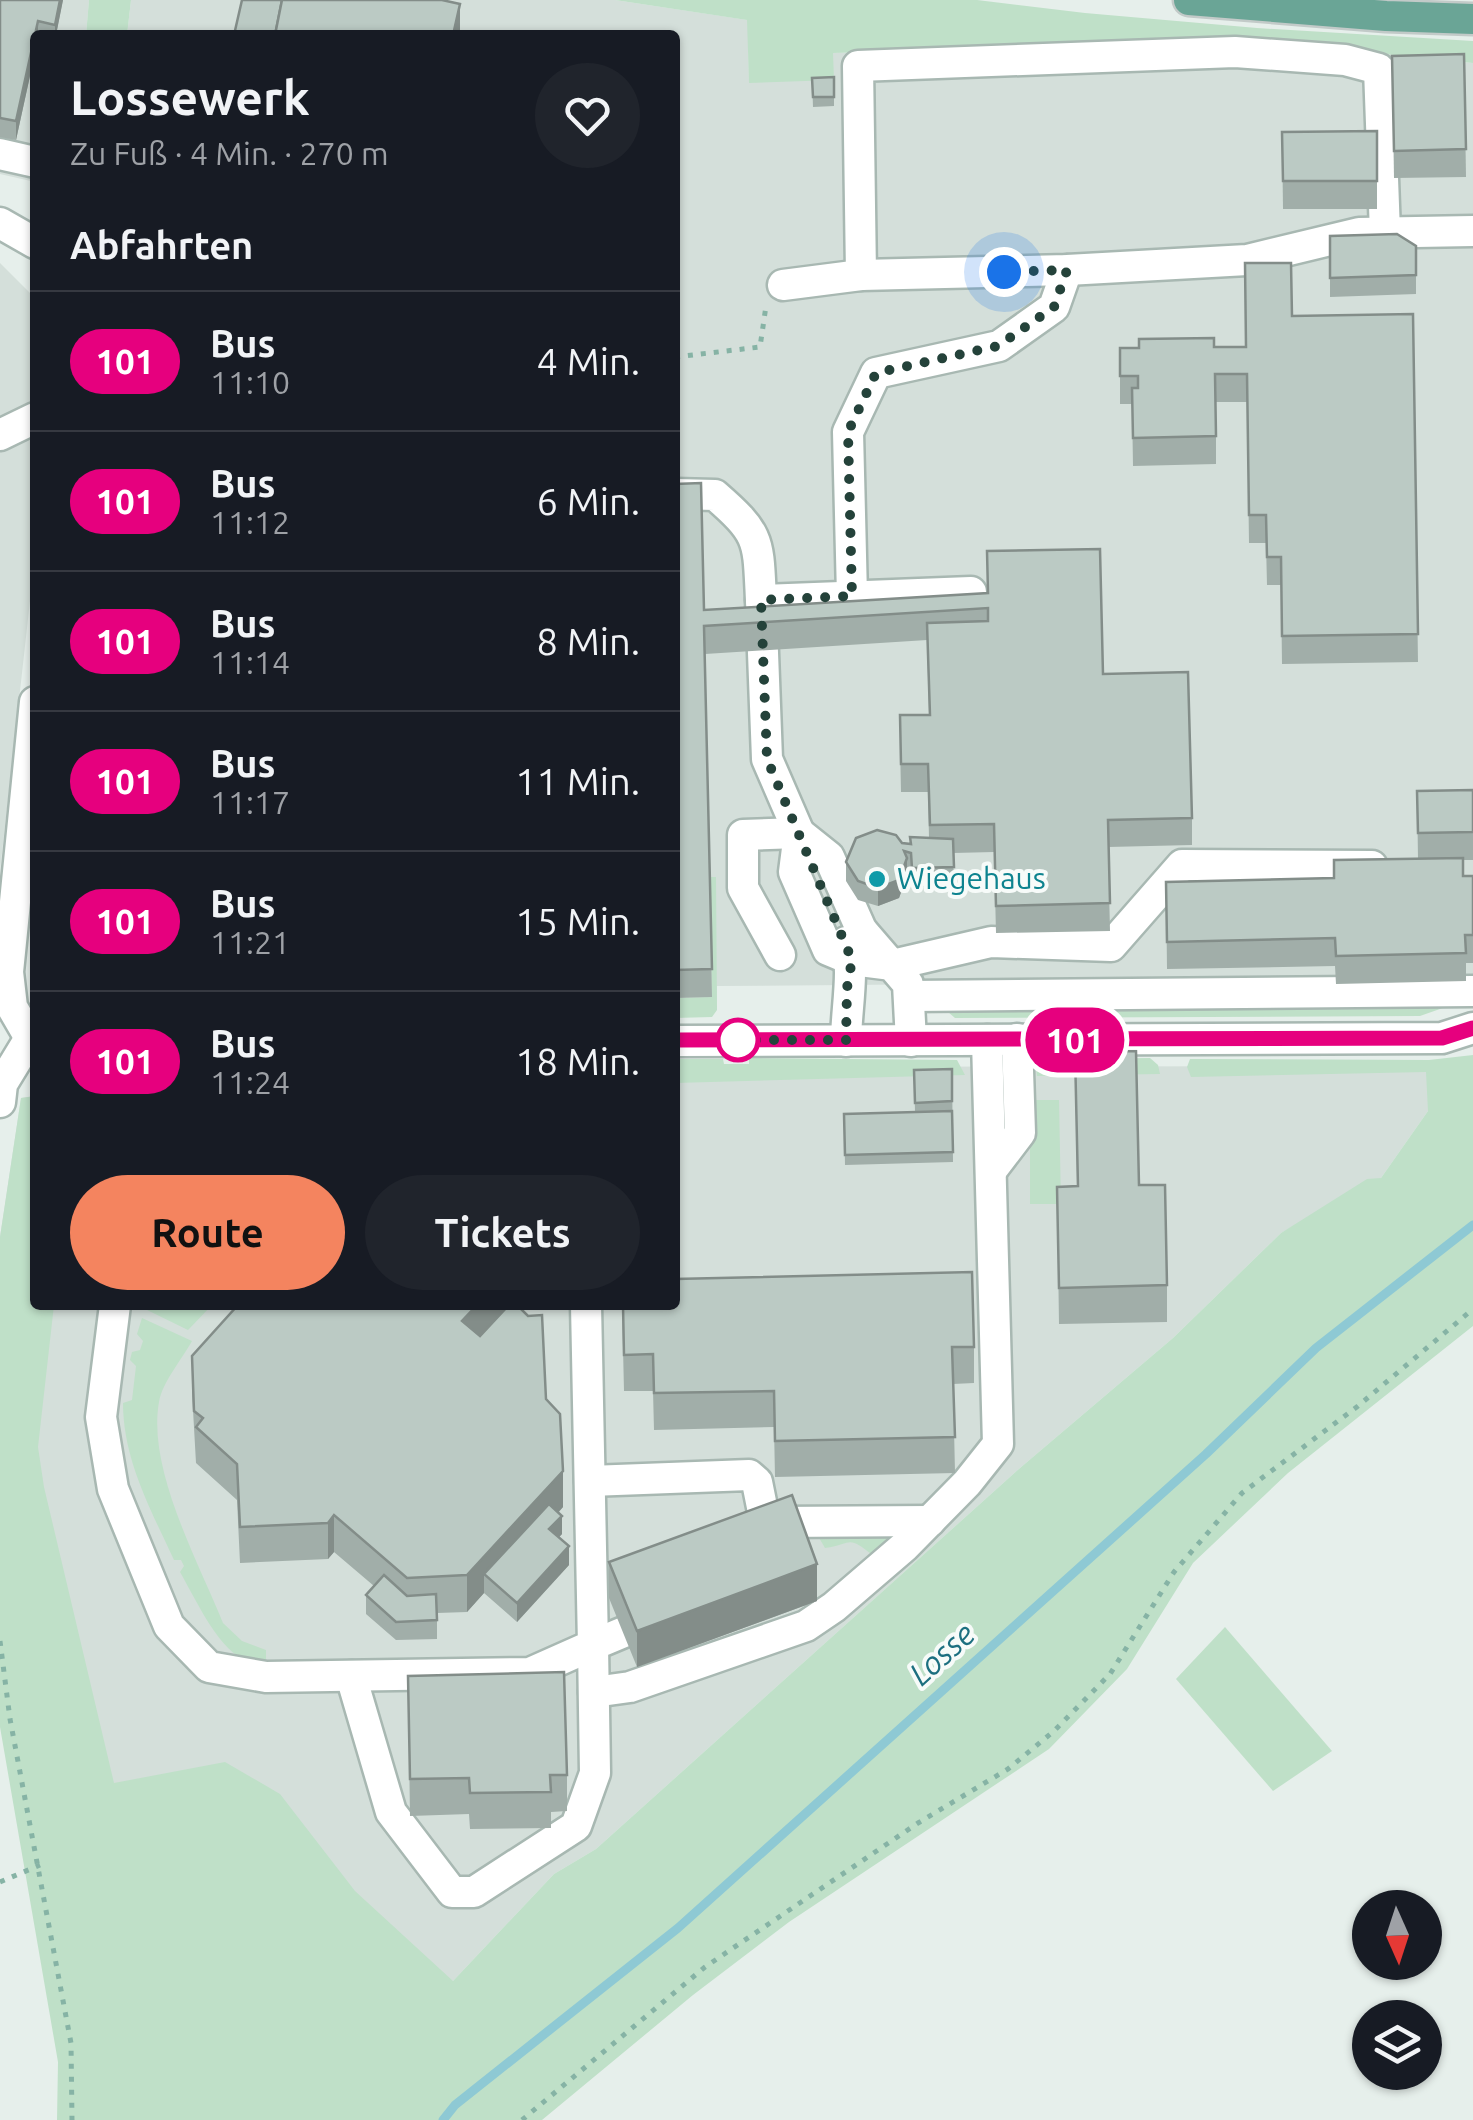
<!DOCTYPE html>
<html lang="de">
<meta charset="utf-8">
<style>
body{margin:0;font-family:Ubuntu,sans-serif;background:#20242c;color:#f1f3f6;height:100vh;display:flex;flex-direction:column;font-size:38px;white-space:nowrap}
*{box-sizing:border-box;margin:0}
p{font-size:32px;color:#9ea1a6}
.icon{flex:none;width:55px;height:55px;fill:none;stroke:currentColor;stroke-width:2;stroke-linecap:round;stroke-linejoin:round}
.map{position:relative;flex:1;overflow:hidden}
.side{position:absolute;left:30px;top:30px;width:650px;height:1280px;display:flex;flex-direction:column;background:#171b24;border-radius:10px;box-shadow:0 2px 8px #0004}
.side>*{flex:none}
.badge{padding:0 20px;border-radius:32px;font-size:35px;line-height:65px}
.needle{width:65px;rotate:177deg}
.tools{position:absolute;left:1352px;top:1890px;display:grid;gap:20px}
.tools a{display:grid;place-items:center;width:90px;height:90px;border-radius:50%;background:#171b24;box-shadow:0 2px 8px #0004;font-size:50px}
.you{position:absolute;width:50px;height:50px;margin:-25px;border:8px solid #fff;border-radius:50%;background:#1a73e8;box-shadow:0 0 0 15px #1a73e833}
.map>.badge{position:absolute;translate:-50% -50%;box-shadow:0 0 0 5px #fff}
h2{padding:0 40px;font-size:38px;line-height:90px}
.round{display:grid;place-items:center;flex:none;width:105px;height:105px;border-radius:52px;background:#20242c}
.headline{display:flex;align-items:center;justify-content:space-between;height:170px;padding:0 40px}
h1{font-size:48px;font-weight:700;line-height:75px}
.action{display:flex;gap:20px;margin-top:auto;padding:20px 40px}
.action a{flex:1;height:115px;border-radius:60px;background:#f4845f;color:#111;font-size:40px;font-weight:700;line-height:115px;text-align:center}
.action a+a{background:#20242c;color:#f1f3f6}
ul{padding:0;list-style:none}
li{display:flex;align-items:center;gap:30px;height:140px;padding:0 40px;border-top:2px solid #363941}
li div{flex:1}
li b{display:block;font-size:38px}
li em{font-style:normal}
li .badge{min-width:110px;font-weight:700;text-align:center}
.map>svg:first-child{display:block}
.built{fill:#d4dfda}
.green{fill:#bfe0c8}
.lines{fill:none;stroke-linecap:round;stroke-linejoin:round}
.stream{stroke:#8ec9d4;stroke-width:9}
.minor-casing{stroke:#a8b8b2;stroke-width:35}
.major-casing{stroke:#c2cac8;stroke-width:35}
.path{stroke:#86b3a5;stroke-width:5;stroke-dasharray:5 8;stroke-linecap:butt}
.minor{stroke:#fff;stroke-width:30}
.major{stroke:#6aa596;stroke-width:30}
.wall{fill:#a1aea9}
.shaded-wall{fill:#838d89}
.building{fill:#bbcac4;stroke:#838d89;stroke-width:2.5}
.line-casing{stroke:#fff;stroke-width:22}
.line{stroke:#e6007e;stroke-width:15}
.walk{stroke:#24423a;stroke-width:10;stroke-dasharray:0 18}
.culture-dot{fill:#0f9aa8;stroke:#f7fbf9;stroke-width:4}
.stop-dot{fill:#fff;stroke:#e6007e;stroke-width:5}
.labels{text-anchor:middle;stroke-width:8;stroke-linejoin:round;paint-order:stroke}
.culture-label{font-size:30px;fill:#0d838f;stroke:#f7fbf9;text-anchor:start}
.water-label{font-size:32px;font-style:italic;fill:#1c6f80;stroke:#f7fbf9}
</style>
<div class="map">
<svg width="1473" height="2120" viewBox="0 0 1473 2120">
<rect width="100%" height="100%" fill="#e6efeb"/>
<g class="built">
<polygon points="0,0 89,0 86,35 35,35 35,182 0,174"/>
<polygon points="131,0 615,0 748,20 749,82 833,79 833,53 1256,41 1473,63 1473,980 717,986 717,1010 675,1011 675,35 127,35"/>
<polygon points="0,263 35,298 35,556 0,871"/>
<polygon points="1438,1066 1428,1111 1381,1178 1281,1233 1173,1338 1020,1468 596,1849 554,1874 453,1981 58,1872 0,1237 21,1098 35,1096 35,1305 675,1305 675,1067"/>
</g>
<g class="green">
<polygon points="89,0 131,0 127,35 86,35"/>
<polygon points="615,0 977,0 1085,13 1257,28 1473,41 1473,63 1256,41 833,53 834,80 749,83 747,20"/>
<polygon points="709,877 716,877 717,1010 712,1017 675,1018 675,998 712,997"/>
<polygon points="1457,1003 1420,1016 955,1018 948,1012 955,1005"/>
<polygon points="1473,1055 1473,1326 1288,1473 1193,1563 1127,1669 1049,1749 789,1922 693,1995 542,2120 57,2120 58,2062 0,1727 0,1237 21,1098 35,1096 35,1305 54,1305 38,1447 44,1487 114,1783 225,1762 280,1794 355,1891 453,1981 554,1874 596,1849 1020,1468 1173,1338 1281,1233 1367,1179 1381,1178 1428,1111 1426,1072 1191,1077 1187,1067 1190,1059 1429,1060"/>
<polygon points="749,1058 957,1060 965,1075 675,1083 675,1059 723,1059 724,1064 749,1064"/>
<polygon points="1150,1058 1158,1065 1160,1074 1037,1076 1036,1067 1055,1059"/>
<polygon points="1030,1100 1059,1100 1061,1204 1030,1204"/>
<polygon points="148,1305 212,1305 188,1330 145,1309"/>
<path d="M142 1318 192 1341C182 1359 162 1383 159 1402 147 1469 198 1561 223 1623L242 1641 266 1650V1662C257 1661 249 1662 242 1658 217 1647 194 1596 180 1572L184 1566 181 1560H174C151 1510 123 1460 123 1403L132 1400 136 1366 130 1360 132 1352 140 1350 143 1341 137 1334Z"/>
<path d="M903 1527 874 1556C846 1534 854 1544 825 1548L818 1536Z"/>
<polygon points="1225,1627 1332,1751 1273,1791 1176,1679"/>
</g>
<g class="lines">
<polyline class="stream" points="443,2120 455,2105 678,1928 1206,1454 1316,1348 1473,1225"/>
<defs>
<g id="minor">
<polyline points="0,154 35,162"/>
<polyline points="0,223 35,243"/>
<polyline points="861,275 858,66 1235,52 1345,60 1379,69 1385,233"/>
<polyline points="783,285 861,275 1067,270 1247,260 1359,233 1473,231"/>
<polyline points="0,435 35,418"/>
<path d="M675 494 715 495C761 535 758 540 761 600"/>
<polyline points="852,596 848,432 876,373 999,346 1054,307 1067,270"/>
<polyline points="35,702 8,972 12,1007 30,1038 35,1040"/>
<polyline points="806,849 767,759 761,600 971,592"/>
<polyline points="780,955 743,888 743,835 799,833"/>
<polyline points="911,996 1473,991"/>
<polyline points="675,1041 1442,1038 1473,1028"/>
<path d="M846 1041C846 1011 855 968 846 942"/>
<polyline points="911,1041 908,984 864,933 861,929 829,857 799,833 794,872 828,950 852,960 892,965 991,942 1111,946 1182,865 1372,866"/>
<polyline points="0,1102 2,1084 30,1038"/>
<polyline points="991,1171 1020,1133 1017,1039"/>
<polyline points="115,1305 101,1417 113,1489 169,1626 209,1667 266,1677 530,1673 593,1645 586,1305"/>
<polyline points="590,1481 749,1475 757,1482 763,1512 777,1522 930,1521"/>
<polyline points="351,1676 391,1812 452,1892 474,1892 576,1826 595,1773 593,1645 624,1632"/>
<polyline points="594,1692 630,1687 806,1626 834,1607 905,1546 967,1483 998,1444 987,1040"/>
</g>
<polyline id="major" points="1189,0 1386,16 1473,19"/>
</defs>
<use href="#minor" class="minor-casing"/>
<use href="#major" class="major-casing"/>
<g class="path">
<polyline points="675,357 760,347 766,306"/>
<polyline points="0,1641 10,1719 71,2043 72,2120"/>
<polyline points="0,1882 40,1865"/>
<polyline points="522,2120 705,1967 918,1823 1008,1769 1054,1731 1110,1674 1174,1572 1242,1493 1358,1406 1473,1309"/>
</g>
<use href="#minor" class="minor"/>
<use href="#major" class="major"/>
</g>
<g class="wall">
<polygon points="0,0 63,0 56,35 35,35 35,53 16,140 0,137"/>
<polygon points="1464,54 1466,177 1394,178 1392,56"/>
<polygon points="834,77 834,106 813,107 812,78"/>
<polygon points="1377,131 1377,209 1283,209 1282,132"/>
<polygon points="1330,236 1416,275 1416,294 1330,297"/>
<polygon points="1413,314 1418,662 1282,664 1281,585 1267,585 1266,543 1249,543 1247,402 1216,402 1216,464 1133,466 1132,404 1120,404 1120,348 1246,347 1292,316"/>
<polygon points="675,484 704,610 987,593 1103,674 1192,818 1192,845 1108,847 1110,931 996,933 994,852 953,853 954,886 912,887 911,871 907,870 907,876 899,898 878,906 858,900 846,881 846,862 902,843 910,844 910,837 929,838 928,792 901,792 900,743 929,715 927,640 705,654 712,997 675,998"/>
<polygon points="1473,790 1473,860 1463,860 1463,876 1473,876 1473,963 1466,963 1466,981 1336,984 1335,966 1167,969 1166,882 1334,878 1418,859 1417,791"/>
<polygon points="1075,1052 1139,1185 1167,1285 1167,1322 1059,1324 1057,1187 1077,1186"/>
<polygon points="952,1069 953,1162 845,1165 844,1114 915,1112 914,1070"/>
<polygon points="622,1305 974,1347 974,1383 953,1384 955,1473 775,1477 774,1427 654,1430 653,1391 624,1391"/>
<polygon points="192,1356 546,1399 563,1507 558,1513 562,1534 559,1537 569,1565 517,1622 484,1593 467,1612 437,1613 437,1639 396,1640 366,1614 366,1595 374,1586 334,1552 328,1559 240,1563 237,1500 196,1463 192,1392"/>
<polygon points="609,1562 817,1601 637,1667 609,1598"/>
<polygon points="408,1676 567,1775 567,1811 551,1812 551,1828 470,1829 469,1814 410,1816"/>
</g>
<g class="shaded-wall">
<polygon points="60,0 63,0 56,35 55,35 55,25"/>
<polygon points="460,4 460,35 453,35"/>
<polygon points="38,21 38,35 35,35 35,53 16,140 16,121"/>
<polygon points="907,858 907,876 899,898 878,906 878,888"/>
<polygon points="477,1305 510,1305 462,1357 462,1321"/>
<polygon points="563,1471 563,1507 494,1583 484,1574 484,1593 467,1612 467,1575"/>
<polygon points="334,1515 334,1552 328,1559 328,1523"/>
<polygon points="562,1516 562,1534 549,1548 549,1529"/>
<polygon points="569,1546 569,1565 517,1622 517,1603"/>
<polygon points="817,1564 817,1601 637,1667 637,1631"/>
</g>
<g class="building">
<polygon points="0,0 60,0 55,25 38,21 16,121 0,118"/>
<polygon points="242,0 282,0 275,35 234,35"/>
<polygon points="282,0 442,0 460,4 453,35 275,35"/>
<polygon points="1464,54 1466,149 1394,151 1392,56"/>
<polygon points="834,77 834,97 813,97 812,78"/>
<polygon points="1377,131 1377,181 1283,181 1282,132"/>
<polygon points="1397,234 1416,246 1416,275 1330,278 1330,236"/>
<polygon points="1245,263 1291,263 1292,316 1413,314 1418,634 1282,636 1281,557 1267,557 1266,515 1249,515 1247,374 1215,374 1216,436 1133,438 1132,388 1138,388 1138,376 1120,376 1120,348 1139,348 1139,339 1214,338 1214,347 1246,347"/>
<polygon points="701,483 704,610 988,593 987,551 1100,549 1103,674 1188,672 1192,818 1108,820 1110,903 996,906 994,824 930,825 928,764 901,764 900,715 930,715 927,623 988,621 988,608 704,626 712,969 675,970 675,484"/>
<polygon points="1473,790 1473,832 1418,833 1417,791"/>
<polygon points="877,830 896,835 902,843 911,844 910,837 953,839 954,867 912,868 911,853 904,851 907,858 899,880 878,888 858,881 846,862 856,838"/>
<polygon points="1463,858 1463,876 1473,876 1473,935 1465,935 1466,953 1336,956 1335,938 1167,942 1166,882 1334,878 1334,860"/>
<polygon points="1136,1051 1139,1185 1165,1185 1167,1285 1059,1288 1057,1187 1078,1186 1075,1052"/>
<polygon points="952,1069 952,1101 915,1103 914,1070"/>
<polygon points="952,1111 953,1152 845,1155 844,1114"/>
<polygon points="972,1272 974,1347 952,1347 955,1437 775,1441 774,1391 654,1393 653,1354 624,1355 623,1305 675,1305 675,1279"/>
<polygon points="238,1305 477,1305 462,1321 480,1336 509,1305 517,1305 528,1316 542,1315 546,1399 560,1414 563,1471 467,1575 407,1578 334,1515 328,1523 240,1527 237,1464 196,1427 203,1418 194,1411 192,1356"/>
<polygon points="792,1495 817,1564 637,1631 609,1562"/>
<polygon points="549,1504 562,1516 549,1529 569,1546 517,1603 484,1574"/>
<polygon points="384,1575 407,1596 436,1594 437,1620 396,1622 366,1595"/>
<polygon points="564,1672 567,1775 550,1775 551,1792 470,1793 469,1778 410,1779 408,1676"/>
</g>
<g class="lines">
<defs>
<polyline id="line" points="675,1040 1442,1038 1473,1028"/>
</defs>
<use href="#line" class="line-casing"/>
<use href="#line" class="line"/>
<polyline class="walk" points="738,1040 846,1040 847,988 852,960 767,759 761,600 852,596 848,432 876,373 998,346 1054,307 1067,270 1004,272"/>
</g>
<circle class="culture-dot" cx="877" cy="879" r="10"/>
<circle class="stop-dot" cx="738" cy="1040" r="20"/>
<g class="labels">
<g class="culture-label">
<text x="897" y="889">Wiegehaus</text>
</g>
<g class="water-label">
<text transform="translate(942 1654) rotate(-42)" y="11">Losse</text>
</g>
</g>
</svg>
<div class="tools">
<a><svg class="needle" viewBox="-14 -14 28 28"><path d="M0-13l5 13h-10z" fill="#e53935"/><path d="M0 13l5-13h-10z" fill="#9ea1a6"/></svg></a>
<a><svg class="icon" aria-label="layers" viewBox="0 0 24 24"><path d="M12 4l9 5-9 5-9-5zM3 14l9 5 9-5"/></svg></a>
</div>
<div class="you" style="left:1004px;top:272px"></div>
<b class="badge" style="left:1075px;top:1040px;background:#e6007e;color:#fff">101</b>
<section class="side">
<div class="headline"><div><h1>Lossewerk</h1><p>Zu Fuß · 4 Min. · 270 m</p></div><a class="round"><svg class="icon" aria-label="heart" viewBox="0 0 24 24"><path d="M12 20l-8-8c-3-5 5-10 8-4 3-6 11-1 8 4z"/></svg></a></div>
<h2>Abfahrten</h2>
<ul>
<li><span class="badge" style="background:#e6007e;color:#fff">101</span><div><b>Bus</b><p>11:10</p></div><em>4 Min.</em></li>
<li><span class="badge" style="background:#e6007e;color:#fff">101</span><div><b>Bus</b><p>11:12</p></div><em>6 Min.</em></li>
<li><span class="badge" style="background:#e6007e;color:#fff">101</span><div><b>Bus</b><p>11:14</p></div><em>8 Min.</em></li>
<li><span class="badge" style="background:#e6007e;color:#fff">101</span><div><b>Bus</b><p>11:17</p></div><em>11 Min.</em></li>
<li><span class="badge" style="background:#e6007e;color:#fff">101</span><div><b>Bus</b><p>11:21</p></div><em>15 Min.</em></li>
<li><span class="badge" style="background:#e6007e;color:#fff">101</span><div><b>Bus</b><p>11:24</p></div><em>18 Min.</em></li>
</ul>
<div class="action"><a>Route</a><a>Tickets</a></div>
</section>
</div>
